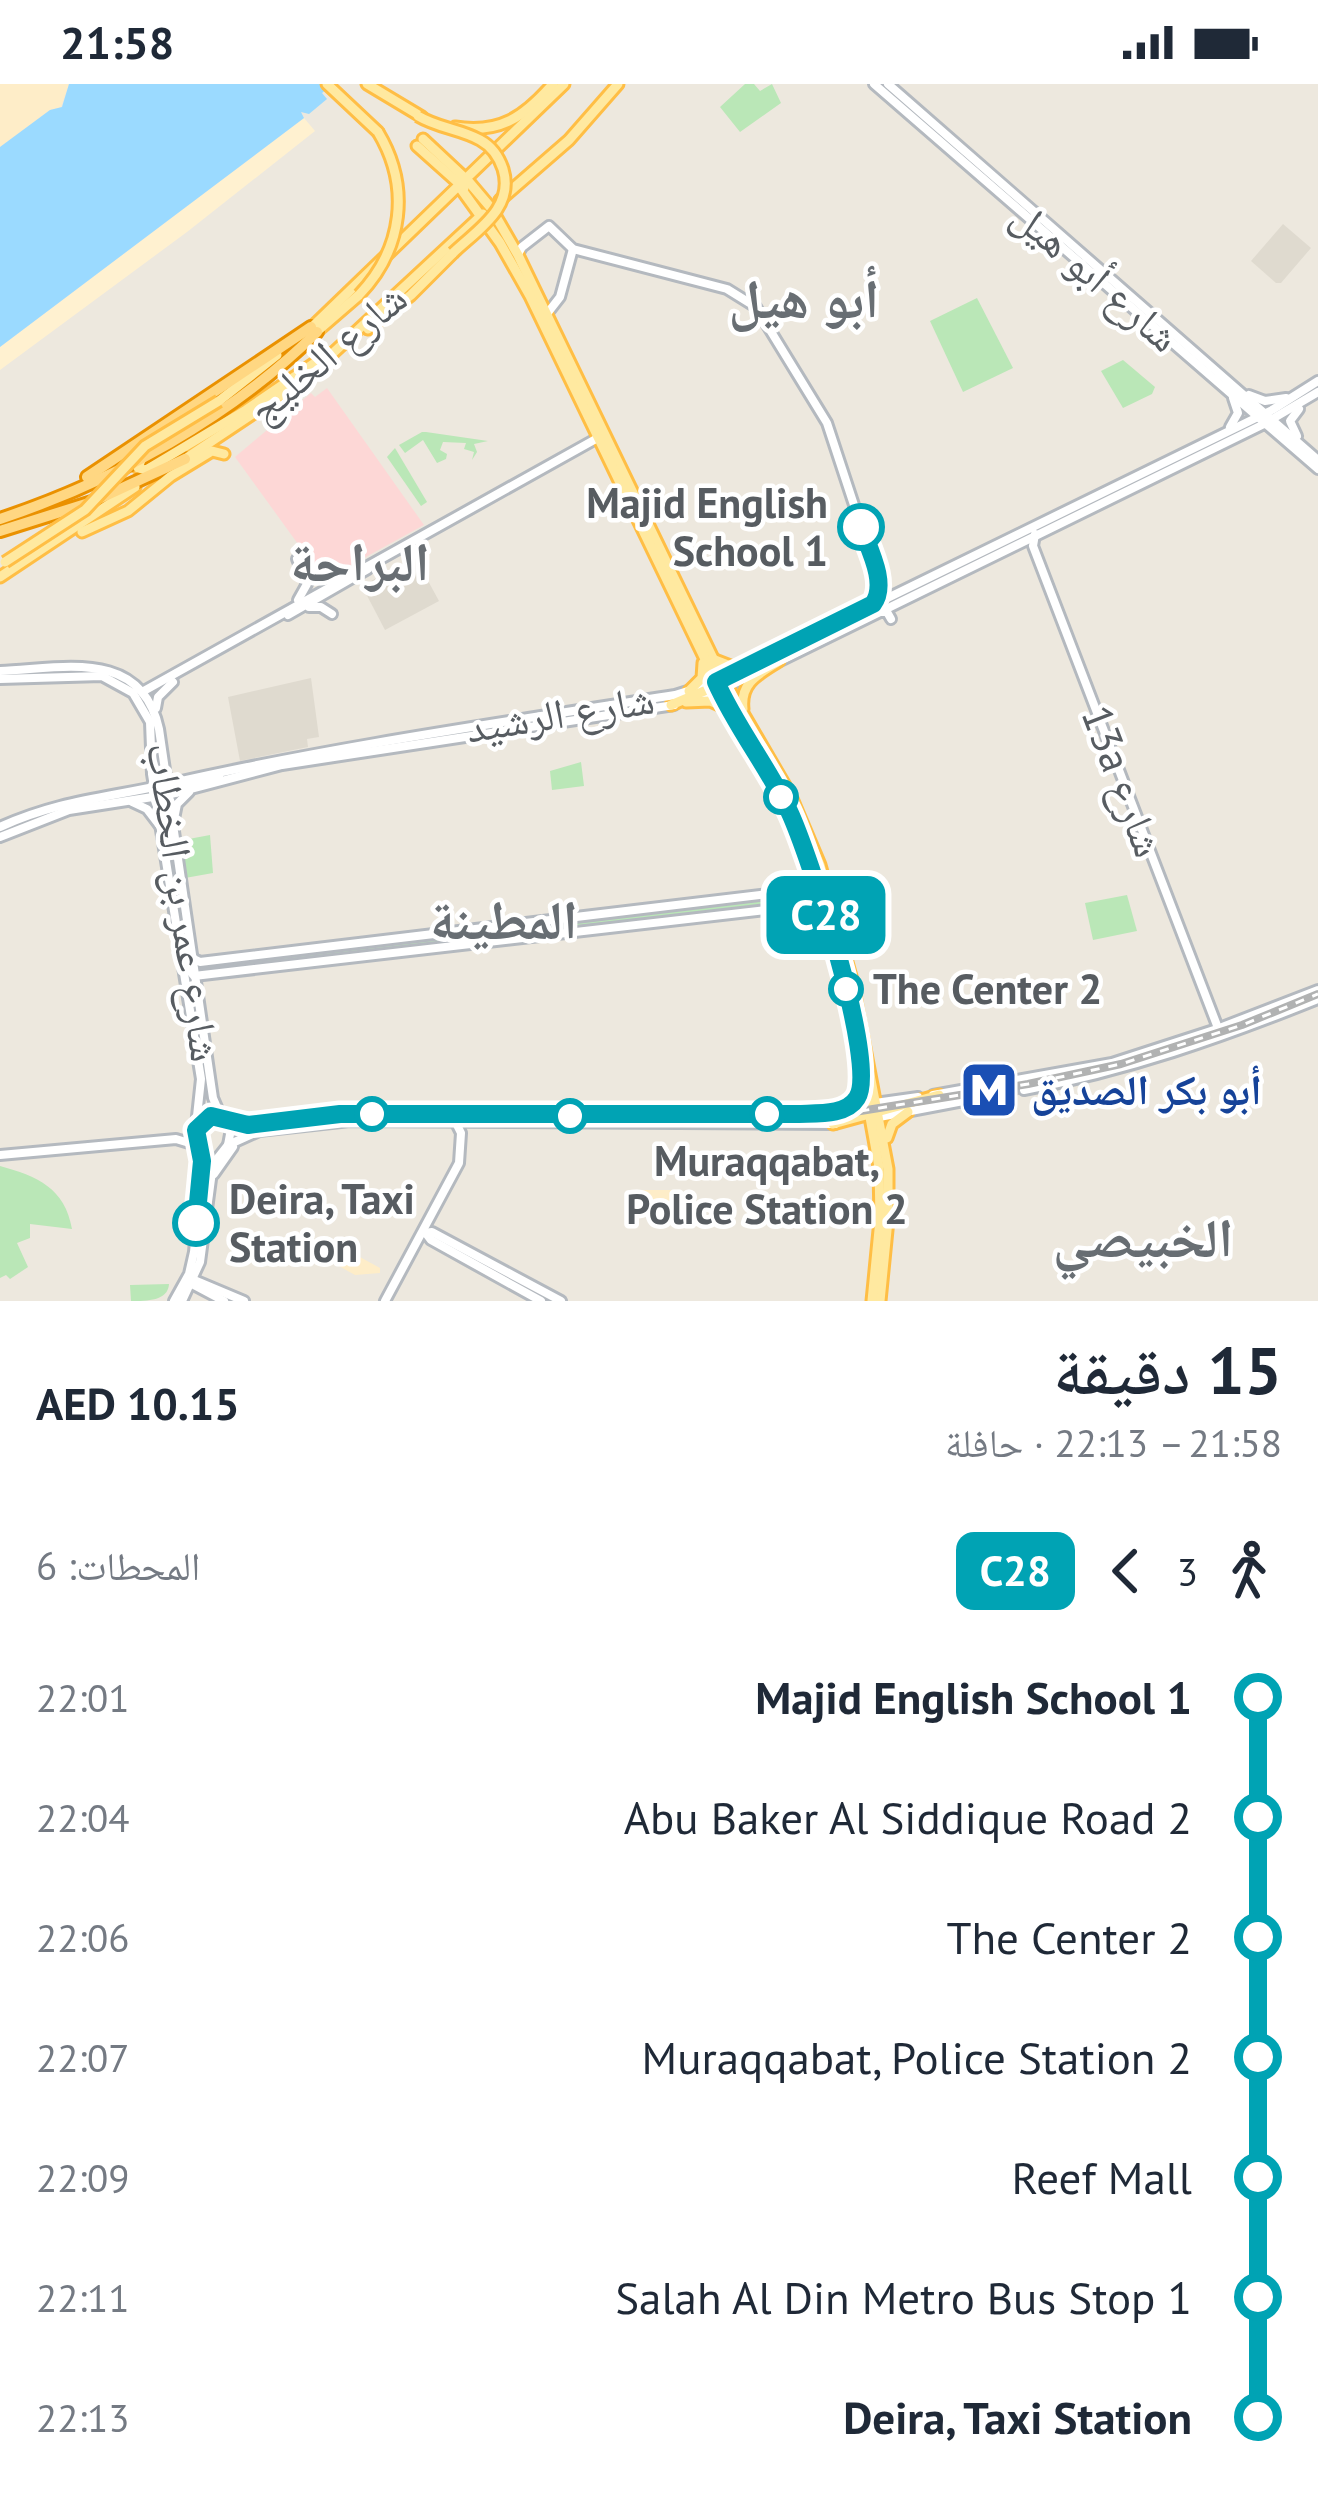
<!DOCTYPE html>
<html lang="ar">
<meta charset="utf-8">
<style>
body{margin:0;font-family:"PT Sans","Noto Naskh Arabic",sans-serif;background:#f2f2f3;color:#1f2937;direction:rtl;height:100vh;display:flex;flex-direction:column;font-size:45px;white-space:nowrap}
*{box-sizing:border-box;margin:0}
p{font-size:39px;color:#747a83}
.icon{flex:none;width:66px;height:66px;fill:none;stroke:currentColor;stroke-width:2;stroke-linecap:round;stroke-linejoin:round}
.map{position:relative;height:1217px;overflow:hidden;direction:ltr}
.side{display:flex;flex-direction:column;background:#fff;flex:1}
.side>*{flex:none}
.badge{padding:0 24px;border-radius:18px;font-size:42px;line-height:78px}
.map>.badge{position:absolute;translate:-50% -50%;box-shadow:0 0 0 6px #fff}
.legs{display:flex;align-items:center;gap:18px;height:132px;padding:0 36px;font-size:39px}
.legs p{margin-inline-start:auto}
.headline{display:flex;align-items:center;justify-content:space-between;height:204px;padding:0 36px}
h1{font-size:66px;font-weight:600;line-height:90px}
ul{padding:0 36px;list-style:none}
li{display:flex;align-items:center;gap:42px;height:120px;font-size:45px}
li i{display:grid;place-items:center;width:18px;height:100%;margin:0 15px;background:currentColor}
li i::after{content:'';width:30px;height:30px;margin:-15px;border:9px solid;border-radius:50%;background:#fff}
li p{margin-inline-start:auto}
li:first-child i{background:linear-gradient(#0000 50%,currentColor 0)}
li:last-child i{background:linear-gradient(currentColor 50%,#0000 0)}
.status{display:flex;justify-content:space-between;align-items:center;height:84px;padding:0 60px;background:#fff;direction:ltr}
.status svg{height:33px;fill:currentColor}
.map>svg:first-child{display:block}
.commercial{fill:#fff1d0}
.education{fill:#dfdacf}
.medical{fill:#fdd7d6}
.green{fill:#bae7b7}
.sand{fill:#feedc8}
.water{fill:#9bdaff}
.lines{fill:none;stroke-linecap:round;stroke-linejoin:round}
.secondary-tunnel{stroke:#c8c5bf;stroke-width:8;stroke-dasharray:8 4;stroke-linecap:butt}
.secondary-casing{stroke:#b4b9bf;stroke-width:14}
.primary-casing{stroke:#ffbe45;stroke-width:15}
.highway-casing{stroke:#ea9100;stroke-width:16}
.secondary{stroke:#fff;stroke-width:8}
.primary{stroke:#ffe9a0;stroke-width:9}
.highway{stroke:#ffd782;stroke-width:10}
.rail-casing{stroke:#b1b2b2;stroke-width:8}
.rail{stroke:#fff;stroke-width:3;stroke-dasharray:9;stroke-linecap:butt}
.primary-bridge-casing{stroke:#ffbe45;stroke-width:15;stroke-linecap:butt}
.primary-bridge{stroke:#ffe9a0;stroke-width:9}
.line-1-casing{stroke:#fff;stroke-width:27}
.line-1{stroke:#00a3b4;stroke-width:18}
.stop-1-dot{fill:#fff;stroke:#00a3b4;stroke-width:6}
.labels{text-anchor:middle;stroke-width:9;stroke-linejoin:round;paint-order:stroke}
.street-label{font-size:42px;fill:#575c61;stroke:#fff}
.stop-label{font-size:42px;font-weight:bold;fill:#575c61;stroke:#fff;text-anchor:start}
.transit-label{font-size:42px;font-weight:bold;fill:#164399;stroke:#fff;text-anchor:start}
.district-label{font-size:54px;font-weight:bold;fill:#686e73;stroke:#fff}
</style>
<div class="status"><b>21:58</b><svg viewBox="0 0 49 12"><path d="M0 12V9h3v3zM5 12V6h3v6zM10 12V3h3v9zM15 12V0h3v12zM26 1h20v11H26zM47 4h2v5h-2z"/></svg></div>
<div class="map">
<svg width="1318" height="1217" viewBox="0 0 1318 1217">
<rect width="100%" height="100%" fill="#ede8de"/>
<polygon class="commercial" points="304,34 315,47 187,148 0,286 0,263"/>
<g class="education">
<polygon points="1283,140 1311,164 1281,199 1276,199 1251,177"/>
<polygon points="415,473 439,517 385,546 362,502"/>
<polygon points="311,594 319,653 307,655 308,663 240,677 228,613"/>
</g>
<polygon class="medical" points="327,304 424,441 324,496 235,373 311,309 315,313"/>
<g class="green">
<polygon points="745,0 754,0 760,7 772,0 781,19 740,48 720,23"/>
<polygon points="977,214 1013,284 963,308 930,237"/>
<polygon points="1123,276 1155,303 1152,310 1123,324 1101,287"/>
<polygon points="422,348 426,348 488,357 474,360 477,368 472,376 474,368 464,365 466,359 443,358 440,366 447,370 446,375 437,379 423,356 405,369 399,361"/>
<polygon points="395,364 427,418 421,422 387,373"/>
<polygon points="581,678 584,702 552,706 550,687"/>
<polygon points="210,751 213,789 185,794 178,757"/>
<polygon points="807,806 810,818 206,891 205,879"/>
<polygon points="1127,811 1137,847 1093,856 1085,819"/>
<path d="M0 1082C37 1092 65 1104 72 1145L30 1140V1154L17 1159 28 1183 10 1195 6 1191 0 1194Z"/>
<path d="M169 1200C168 1217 147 1217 131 1217L130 1201Z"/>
</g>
<g class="sand">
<polygon points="0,0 69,0 61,23 50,26 0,63"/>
<polygon points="641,1106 676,1106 679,1110 674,1125 635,1124"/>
<polygon points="336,1160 380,1184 380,1189 355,1191 328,1176 326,1172"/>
</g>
<polygon class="water" points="69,0 333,0 322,9 327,15 309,30 301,28 304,34 0,263 0,63 50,26 62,23"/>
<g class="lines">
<polyline class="secondary-tunnel" points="979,1014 1024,1006"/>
<defs>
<g id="secondary">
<polyline points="874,0 1318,385"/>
<polyline points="888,0 1318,376"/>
<polyline points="518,170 522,163 549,142 573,165 727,205 756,223 827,339 885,515"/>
<polyline points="546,231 560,213 573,165"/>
<polyline points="1249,311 1265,317 1286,314"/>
<polyline points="1230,343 1238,329 1233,314"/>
<polyline points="1297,352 1290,337 1299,325"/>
<polyline points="1035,450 1033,462 1218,944"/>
<polyline points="297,475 307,500 298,516"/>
<polyline points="309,523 321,523 332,530"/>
<polyline points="877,528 887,528 891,535"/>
<polyline points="288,531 368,485"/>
<polyline points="776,579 1262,341 1318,308"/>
<path d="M0 587C61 585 141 563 159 645L213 1014 222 1035"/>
<polyline points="724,594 1272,326 1318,297"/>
<polyline points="0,595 102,592 133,609 150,638 152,690 201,995 195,1051 202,1083 194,1168 189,1190 174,1217"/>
<polyline points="142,608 603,351"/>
<polyline points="694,616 752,591"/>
<polyline points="156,624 158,613 173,598"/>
<polyline points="170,704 219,692"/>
<polyline points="132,718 147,725 160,742"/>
<polyline points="174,735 177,720 189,708"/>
<path d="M0 743C60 716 106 714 168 700 335 662 505 638 675 611L710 600"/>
<polyline points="0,753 69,726 172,710 282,681 674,621"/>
<polyline points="192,874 200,878 818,804"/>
<polyline points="189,886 194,892 809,821 824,827"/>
<path d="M1024 1006C1127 987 1221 954 1318 915"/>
<polyline points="933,1011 1112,979 1217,945 1318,906"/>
<polyline points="874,1034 979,1014"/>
<polyline points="226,1038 253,1041 340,1030 797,1030 918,1013"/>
<polyline points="198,1040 211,1032 222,1035 231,1045 228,1061"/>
<polyline points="0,1071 176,1055 199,1062"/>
<polyline points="214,1090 233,1063"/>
<polyline points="425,1148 431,1156 541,1217"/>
<polyline points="424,1149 432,1148 561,1217"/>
<polyline points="194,1196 244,1217"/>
<polyline points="192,1200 224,1217"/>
<polyline points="182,1217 200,1178 213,1080 228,1061 259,1047 350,1037 835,1040"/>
<polyline points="385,1217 459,1079 461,1049 456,1039"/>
</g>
<g id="primary">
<polyline points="327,0 378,48"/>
<polyline points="367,0 422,33"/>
<path d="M455 43C500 50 524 33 553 0"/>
<polyline points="423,55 469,98 491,124 518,171 723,595 790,710 820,781 852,896 888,1085 888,1136 880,1217"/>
<polyline points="417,62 464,104"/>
<polyline points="459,102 500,159 530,212 718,602 790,730 816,798 849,917 879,1083 880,1136 872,1217"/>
<polyline points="500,116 569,56 618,0"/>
<polyline points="368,245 411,211 453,169"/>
<polyline points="309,246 564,0"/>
<polyline points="315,249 359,211"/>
<polyline points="219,317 277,271"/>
<polyline points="141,376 138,384 146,386 246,326 319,276"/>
<polyline points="182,377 305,295 483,130"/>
<polyline points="82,448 128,427 171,392 212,367 224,370"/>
<polyline points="0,493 135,403"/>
<polyline points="715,576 733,583 750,581"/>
<polyline points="689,607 702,594 703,579"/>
<polyline points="686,618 710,617 728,625"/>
<polyline points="671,621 747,589 757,578"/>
<path d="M743 625C740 598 759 590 779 577"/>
<polyline points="801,806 809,799 810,788"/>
<polyline points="845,1025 859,1012 862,1002"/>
<polyline points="833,1040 939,1011"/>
<polyline points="887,1054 892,1040 908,1028"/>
</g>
<g id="highway">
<polyline points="87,393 311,243"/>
<path d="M0 435C116 396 230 334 317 248"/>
<polyline points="0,447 92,418 185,375"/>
</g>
</defs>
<use href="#secondary" class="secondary-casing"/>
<use href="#primary" class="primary-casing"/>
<use href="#highway" class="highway-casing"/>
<use href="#secondary" class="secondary"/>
<use href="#primary" class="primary"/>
<use href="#highway" class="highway"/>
<defs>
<polyline id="rail" points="627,1037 811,1035 1028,1000 1121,980 1242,941 1318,910"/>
</defs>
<use href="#rail" class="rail-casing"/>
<use href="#rail" class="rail"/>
<defs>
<g id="primary-bridge">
<path d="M418 32C438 44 460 45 480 56 491 62 499 73 503 85 515 124 477 146 453 169"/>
<path d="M359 211C403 165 411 103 378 48"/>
<polyline points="5,478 85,426 145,362 219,317"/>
</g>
</defs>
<use href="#primary-bridge" class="primary-bridge-casing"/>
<use href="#primary-bridge" class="primary-bridge"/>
</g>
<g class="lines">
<defs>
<path id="line-1" d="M196 1139 202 1077 196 1046 211 1032 248 1041 340 1030H797C816 1029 846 1032 857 1014 879 981 808 767 789 727 768 683 736 643 716 598L873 520C888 500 869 465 861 443"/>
</defs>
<use href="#line-1" class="line-1-casing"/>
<use href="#line-1" class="line-1"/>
</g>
<defs>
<symbol id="metro-square" viewBox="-11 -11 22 22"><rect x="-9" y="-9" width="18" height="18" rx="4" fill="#1a4fb4" stroke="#fff"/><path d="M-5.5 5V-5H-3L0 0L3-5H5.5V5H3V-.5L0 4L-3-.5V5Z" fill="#fff"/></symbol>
</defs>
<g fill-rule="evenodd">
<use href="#metro-square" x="956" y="973" width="66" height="66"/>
</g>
<g class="stop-1-dot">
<circle cx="861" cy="443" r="21"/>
<circle cx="781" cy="713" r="15"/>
<circle cx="846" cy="905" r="15"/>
<circle cx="372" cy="1030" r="15"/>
<circle cx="767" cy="1030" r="15"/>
<circle cx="570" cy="1032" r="15"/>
<circle cx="196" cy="1139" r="21"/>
</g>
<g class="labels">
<g class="street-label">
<text transform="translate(1096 192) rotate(41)" y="15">شارع أبو هيل</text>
<text transform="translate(327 269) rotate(-40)" y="15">شارع الخليج</text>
<text transform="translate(560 629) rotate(-9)" y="15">شارع الرشيد</text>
<text transform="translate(1123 697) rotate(69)" y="15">13a شارع</text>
<text transform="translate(184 818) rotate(82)" y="15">شارع عمر بن الخطاب</text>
</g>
<g class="stop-label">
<text x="828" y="434" text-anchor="end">Majid English<tspan x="828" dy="48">School 1</tspan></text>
<text x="873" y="920">The Center 2</text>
<text x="767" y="1092" text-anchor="middle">Muraqqabat,<tspan x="767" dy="48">Police Station 2</tspan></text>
<text x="229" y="1130">Deira, Taxi<tspan x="229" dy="48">Station</tspan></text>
</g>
<g class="transit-label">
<text x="1031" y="1021">أبو بكر الصديق</text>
</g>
<g class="district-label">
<text x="804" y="234">أبو هيل</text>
<text x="360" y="497">البراحة</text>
<text x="504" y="855">المطينة</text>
<text x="1143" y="1173">الخبيصي</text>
</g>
</g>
</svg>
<b class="badge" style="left:826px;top:831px;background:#00a3b4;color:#fff">C28</b>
</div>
<section class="side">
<div class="headline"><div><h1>15 دقيقة</h1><p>21:58 – 22:13 · حافلة</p></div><b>AED 10.15</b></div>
<div class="legs"><svg class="icon" aria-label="walk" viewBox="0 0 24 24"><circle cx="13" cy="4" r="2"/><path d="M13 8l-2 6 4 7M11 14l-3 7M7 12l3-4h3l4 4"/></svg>3<svg class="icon" aria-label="back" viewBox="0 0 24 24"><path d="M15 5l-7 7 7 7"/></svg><b class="badge" style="background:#00a3b4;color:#fff">C28</b><p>المحطات: 6</p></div>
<ul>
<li><i style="color:#00a3b4"></i><b>Majid English School 1</b><p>22:01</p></li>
<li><i style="color:#00a3b4"></i><span>Abu Baker Al Siddique Road 2</span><p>22:04</p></li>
<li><i style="color:#00a3b4"></i><span>The Center 2</span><p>22:06</p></li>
<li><i style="color:#00a3b4"></i><span>Muraqqabat, Police Station 2</span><p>22:07</p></li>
<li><i style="color:#00a3b4"></i><span>Reef Mall</span><p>22:09</p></li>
<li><i style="color:#00a3b4"></i><span>Salah Al Din Metro Bus Stop 1</span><p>22:11</p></li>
<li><i style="color:#00a3b4"></i><b>Deira, Taxi Station</b><p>22:13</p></li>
</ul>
</section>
